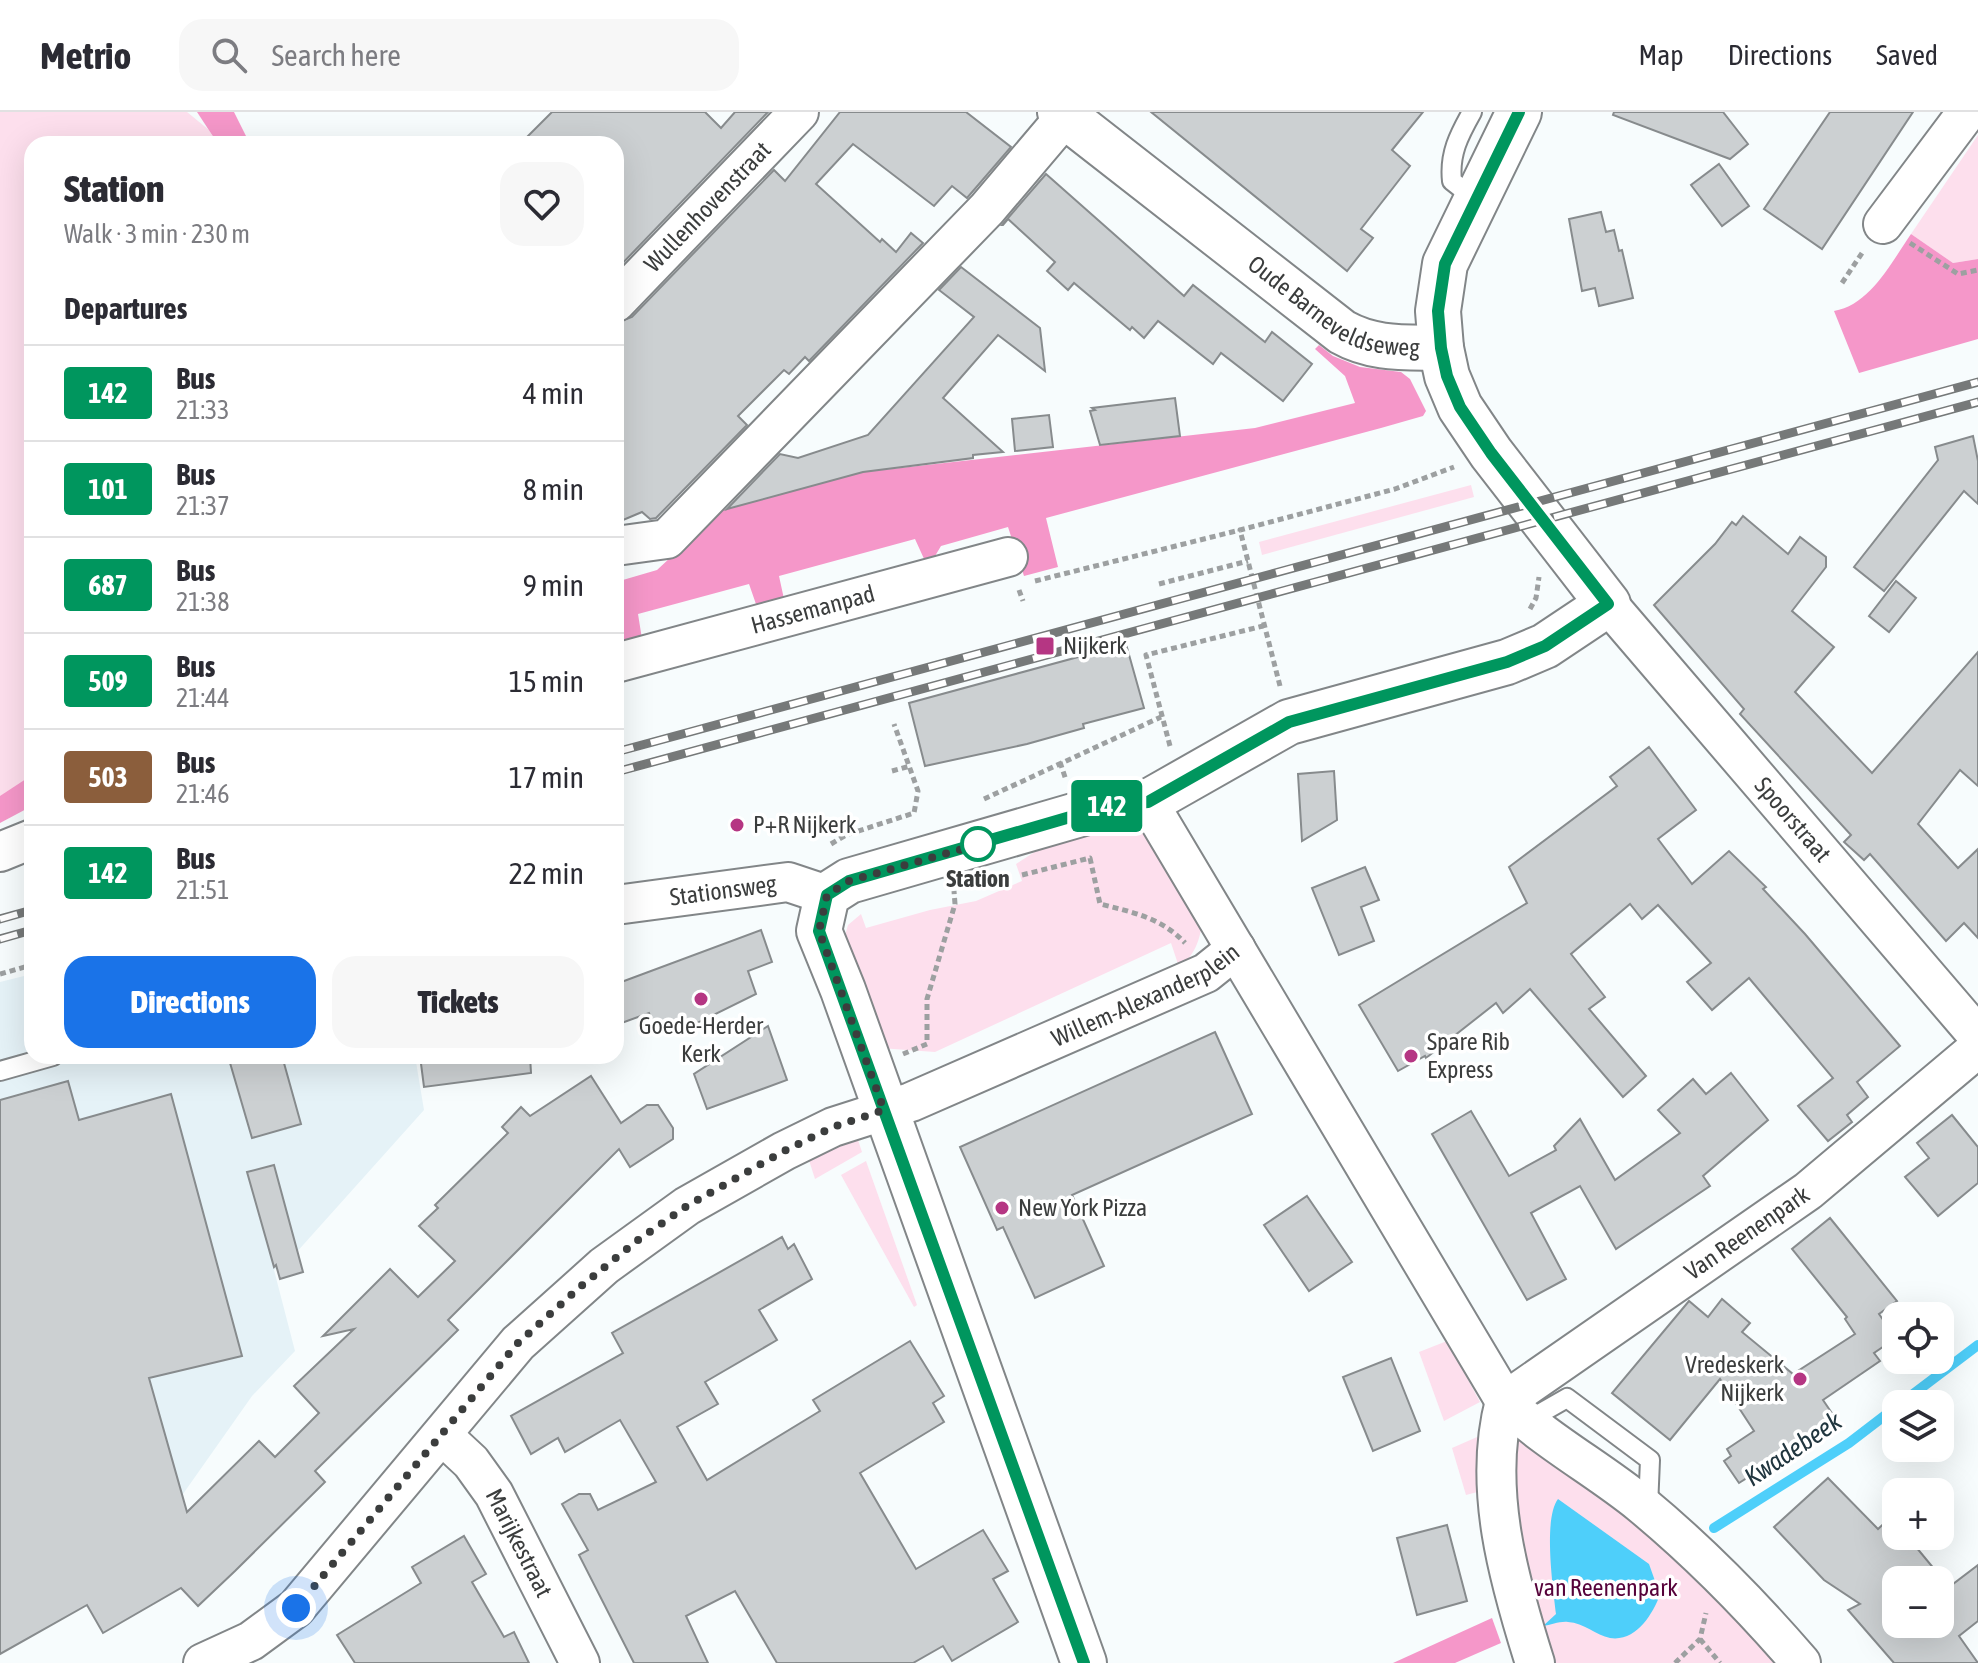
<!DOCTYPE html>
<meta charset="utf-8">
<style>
body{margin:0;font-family:"Asap Condensed",sans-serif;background:#f7f7f7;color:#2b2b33;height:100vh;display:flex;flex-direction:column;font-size:30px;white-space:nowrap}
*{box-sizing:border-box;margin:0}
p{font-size:26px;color:#7c7c81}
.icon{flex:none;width:44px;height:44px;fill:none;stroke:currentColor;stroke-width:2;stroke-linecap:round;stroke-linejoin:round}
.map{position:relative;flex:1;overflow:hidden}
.side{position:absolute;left:24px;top:24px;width:600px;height:928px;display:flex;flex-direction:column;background:#fff;border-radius:24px;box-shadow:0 8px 32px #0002}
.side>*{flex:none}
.badge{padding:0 16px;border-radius:6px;font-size:28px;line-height:52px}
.fabs{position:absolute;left:1882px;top:1190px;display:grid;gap:16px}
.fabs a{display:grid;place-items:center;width:72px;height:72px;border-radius:16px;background:#fff;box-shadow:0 8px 32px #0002;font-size:40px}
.you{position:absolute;width:40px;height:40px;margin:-20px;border:6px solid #fff;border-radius:50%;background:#1a73e8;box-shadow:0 0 0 12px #1a73e833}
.map>.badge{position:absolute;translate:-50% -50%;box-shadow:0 0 0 4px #fff}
h2{padding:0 40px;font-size:30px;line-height:72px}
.round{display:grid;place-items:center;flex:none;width:84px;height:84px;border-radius:24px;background:#f7f7f7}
.overview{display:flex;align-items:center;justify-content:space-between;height:136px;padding:0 40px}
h1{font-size:38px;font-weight:800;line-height:60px}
.button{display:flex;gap:16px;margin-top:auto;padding:16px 40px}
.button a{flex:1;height:92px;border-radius:24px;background:#1a73e8;color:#fff;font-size:32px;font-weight:800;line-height:92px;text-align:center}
.button a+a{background:#f7f7f7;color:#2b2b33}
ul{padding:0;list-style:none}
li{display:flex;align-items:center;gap:24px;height:96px;padding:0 40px;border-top:2px solid #e1e1e2}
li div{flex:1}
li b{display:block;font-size:30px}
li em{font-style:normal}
li .badge{min-width:88px;font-weight:700;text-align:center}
header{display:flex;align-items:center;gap:48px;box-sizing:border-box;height:112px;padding:0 40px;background:#fff;border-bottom:2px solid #e1e1e2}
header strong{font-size:38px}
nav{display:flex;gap:44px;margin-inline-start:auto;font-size:28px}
.search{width:560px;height:72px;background:#f7f7f7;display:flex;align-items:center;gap:20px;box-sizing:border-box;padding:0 28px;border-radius:24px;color:#7c7c81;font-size:30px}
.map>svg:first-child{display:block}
.built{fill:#e5f2f7}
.green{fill:#fddfed}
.forest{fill:#f597c9}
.water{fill:#4ecffa}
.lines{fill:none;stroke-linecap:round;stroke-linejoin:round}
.stream{stroke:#4ecffa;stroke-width:10}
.building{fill:#ccd0d2;stroke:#878b8d;stroke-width:2;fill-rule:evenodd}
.service-casing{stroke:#828688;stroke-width:22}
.minor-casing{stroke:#828688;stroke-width:42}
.tertiary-casing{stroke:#828688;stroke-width:48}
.path{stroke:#9da0a1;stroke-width:5;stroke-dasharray:6 4;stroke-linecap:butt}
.service{stroke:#fff;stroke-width:18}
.minor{stroke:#fff;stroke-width:38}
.tertiary{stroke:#fff;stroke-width:44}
.rail-casing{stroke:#767979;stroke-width:9}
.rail{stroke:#fff;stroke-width:6;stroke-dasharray:18;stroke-linecap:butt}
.line-casing{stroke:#fff;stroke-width:18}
.line{stroke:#00965e;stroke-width:12}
.walk{stroke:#3b3d3d;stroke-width:8;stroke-dasharray:0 14.4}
.poi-dot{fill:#b53683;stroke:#fff;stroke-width:3}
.stop-dot{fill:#fff;stroke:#00965e;stroke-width:4}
.labels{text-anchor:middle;stroke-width:7;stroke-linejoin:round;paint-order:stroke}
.street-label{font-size:24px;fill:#3b3d3d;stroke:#fff}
.poi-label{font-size:24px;fill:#3b3d3d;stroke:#fff;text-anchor:start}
.stop-label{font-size:24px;font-weight:bold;fill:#3b3d3d;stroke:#fff}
.park-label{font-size:24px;fill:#56023a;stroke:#fff}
.water-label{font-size:26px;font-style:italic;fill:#21363f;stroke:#fff}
</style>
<header>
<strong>Metrio</strong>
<div class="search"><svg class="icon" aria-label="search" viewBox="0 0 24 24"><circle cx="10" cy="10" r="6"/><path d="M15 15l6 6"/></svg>Search here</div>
<nav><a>Map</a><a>Directions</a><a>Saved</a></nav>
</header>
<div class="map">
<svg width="1978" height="1551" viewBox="0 0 1978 1551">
<rect width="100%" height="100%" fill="#f7fcfd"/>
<polygon class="built" points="32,862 32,944 415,944 424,998 295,1142 274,1158 295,1239 252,1284 183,1382 0,1430 0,870"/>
<g class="green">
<polygon points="0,0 187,0 209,18 217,32 32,32 32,674 0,695"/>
<polygon points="1978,23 1978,147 1953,151 1911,122"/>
<polygon points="1471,373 1474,385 1262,443 1259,430"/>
<path d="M1116 710 1136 713 1148 724 1202 812C1199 831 1194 844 1179 855L1171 831 935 940 880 936 844 827 848 813 861 802 866 816 930 798 976 789 1022 769 1016 752 1056 726Z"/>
<polygon points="856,1022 862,1040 815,1067 807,1042"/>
<polygon points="866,1049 917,1193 914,1195 841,1063"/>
<polygon points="1447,1229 1480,1290 1444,1309 1419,1240"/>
<polygon points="1519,1319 1593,1369 1791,1551 1546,1551 1506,1371"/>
<polygon points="1484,1322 1489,1377 1466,1383 1452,1336"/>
</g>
<g class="forest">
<polygon points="197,0 234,0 250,32 218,32"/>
<path d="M1911 122 1953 151 1978 147V227L1859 261 1834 199C1870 193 1891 151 1911 122Z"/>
<polygon points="1319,233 1333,244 1360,255 1401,260 1410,267 1426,299 1423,304 1381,316 1046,406 1058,455 1024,464 1008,415 941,434 935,444 925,449 915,427 779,464 784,487 757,495 749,472 638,502 642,527 616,535 616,470 657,458 685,432 712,401 880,355 882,358 1255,316 1355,291 1345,264 1315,237"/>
<polygon points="32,663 32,694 0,711 0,684"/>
<polygon points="1492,1506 1501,1531 1455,1551 1393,1551"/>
</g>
<path class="water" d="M1558 1387 1649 1452 1660 1483C1652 1503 1636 1530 1610 1526 1596 1523 1584 1511 1568 1510 1560 1509 1551 1513 1543 1514L1556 1502C1553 1476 1543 1407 1558 1387Z"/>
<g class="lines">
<g class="stream">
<polyline points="1900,1292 1978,1233"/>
<polyline points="1714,1416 1849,1331 1896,1295"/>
</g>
</g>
<g class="building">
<polygon points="552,0 705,0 721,16 735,0 768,0 616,158 616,32 520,32"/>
<polygon points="840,0 966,0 1011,35 967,86 952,74 934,94 853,32 816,72 880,130 882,127 896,140 911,121 923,131 809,249 805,245 789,262 784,258 738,304 747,313 656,406 650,407 642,400 616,411 616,211 632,205 774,58 785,69"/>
<polygon points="1151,0 1423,0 1392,38 1410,54 1361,117 1373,126 1347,159"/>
<polygon points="1614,0 1723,0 1748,32 1730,47 1613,3"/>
<polygon points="1830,0 1913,0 1822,137 1764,97"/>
<polygon points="1719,52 1749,94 1722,114 1691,73"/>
<polygon points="1046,62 1184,184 1193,173 1265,230 1272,220 1312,252 1283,289 1221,241 1213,252 1158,209 1144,226 1132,215 1130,218 1074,171 1068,178 1047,159 1055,150 1008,107 1003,113 1002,113"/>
<polygon points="1601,100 1606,120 1614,118 1619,139 1622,138 1633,186 1599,194 1595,176 1582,179 1569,107"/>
<polygon points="961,155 1040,216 1045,259 998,223 943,286 1003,340 973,343 973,346 863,360 727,397 780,342 798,346 868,323 974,205 939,178"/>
<polygon points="1175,286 1180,324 1100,333 1090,299 1095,298 1092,296"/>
<polygon points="1049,303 1053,335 1015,339 1012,307"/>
<polygon points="1973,324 1978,349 1978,392 1964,379 1884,479 1854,455 1938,348 1935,335"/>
<polygon points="1743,404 1788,442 1800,425 1826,445 1826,455 1792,499 1834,535 1795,580 1872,661 1978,540 1978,674 1960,658 1918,712 1958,756 1978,737 1978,826 1964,811 1946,829 1870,742 1864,748 1844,730 1851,723 1740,602 1744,597 1654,493 1715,432 1732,410 1736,413"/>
<polygon points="1896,469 1916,486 1889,520 1869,504"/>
<polygon points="1126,532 1144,596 1083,612 1084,616 1027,632 925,654 909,591"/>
<polygon points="1649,635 1696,698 1658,727 1692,772 1729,739 1766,775 1763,777 1805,822 1900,934 1857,970 1868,985 1847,1003 1852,1010 1828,1029 1798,994 1833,966 1749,866 1712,898 1687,870 1711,851 1658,793 1642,807 1630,792 1571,842 1605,885 1589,897 1646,964 1623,985 1530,877 1503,901 1496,891 1426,946 1425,944 1398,959 1359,893 1527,791 1509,755 1617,674 1610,665"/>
<polygon points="1334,659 1337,708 1302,729 1298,662"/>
<polygon points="1365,755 1379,788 1361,795 1374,829 1339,843 1312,776"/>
<polygon points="761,818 772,850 748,859 756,882 679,920 675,909 655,916 649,901 616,913 616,872"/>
<polygon points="768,914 787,968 707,997 694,962"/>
<polygon points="1215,920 1252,1002 1072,1083 1104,1154 1035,1186 1003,1115 997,1118 960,1035"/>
<polygon points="228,944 282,944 301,1012 252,1026"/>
<polygon points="420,944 530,944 531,961 424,975"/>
<polygon points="1731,961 1768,1008 1703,1064 1710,1074 1616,1137 1580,1074 1531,1101 1566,1167 1527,1188 1432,1022 1471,999 1509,1064 1556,1038 1554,1034 1580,1007 1615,1068 1680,1021 1658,998 1693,967 1706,982"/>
<polygon points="591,964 621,1011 647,993 658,993 673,1016 673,1027 630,1055 619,1037 448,1208 458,1218 315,1359 325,1370 235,1459 198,1494 181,1476 103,1521 87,1493 0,1542 0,988 68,969 79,1008 171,982 242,1244 149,1266 187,1400 259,1329 275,1345 319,1301 294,1274 354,1217 323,1224 390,1157 418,1185 455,1149 419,1114 438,1096 435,1093 508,1021 502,1015 521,995 530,1004"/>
<polygon points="1952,1003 1978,1035 1978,1071 1938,1104 1905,1065 1929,1046 1917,1031"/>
<polygon points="274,1053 303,1160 280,1167 276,1153 274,1155 247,1060"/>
<polygon points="1307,1084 1352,1150 1309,1179 1264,1113"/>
<polygon points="1830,1106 1897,1189 1879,1202 1896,1226 1874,1241 1880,1249 1823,1288 1840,1313 1751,1373 1747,1366 1739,1371 1724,1349 1731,1344 1727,1337 1754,1319 1720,1267 1670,1328 1612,1281 1689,1189 1708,1205 1722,1187 1750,1211 1742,1220 1793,1262 1855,1222 1845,1207 1847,1205 1792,1137"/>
<polygon points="782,1125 788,1137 794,1132 812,1167 759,1198 777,1228 705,1270 718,1292 677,1315 707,1368 820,1299 813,1288 910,1229 944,1284 933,1291 944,1310 860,1361 916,1457 983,1418 1008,1459 993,1467 1018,1510 952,1549 943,1534 913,1551 777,1551 735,1479 686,1504 708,1551 634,1551 579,1443 588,1438 562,1392 579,1382 590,1382 598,1398 656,1370 620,1308 565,1340 558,1326 531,1342 511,1304 623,1241 612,1221"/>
<polygon points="1391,1246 1420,1319 1373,1339 1343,1265"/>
<path d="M1828 1366 1878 1417 1891 1405 1896 1411V1424H1907L1949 1475 1978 1453V1509L1959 1524 1978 1551H1894L1848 1498 1860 1492 1824 1468 1774 1415ZM1896 1468H1940V1512H1896Z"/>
<polygon points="1447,1413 1467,1489 1417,1503 1397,1426"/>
<polygon points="464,1424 486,1462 472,1470 504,1525 514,1520 529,1551 355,1551 337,1523 421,1471 412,1455"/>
</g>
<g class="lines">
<defs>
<g id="service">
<path d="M1472 0C1459 23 1449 42 1452 69L1475 87"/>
<polyline points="0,959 53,944"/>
<polyline points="1525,1310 1567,1286 1650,1348 1648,1395"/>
</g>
<g id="minor">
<polyline points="1883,112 1967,0"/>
<path id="s1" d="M616 190 799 0"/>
<polyline points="616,434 667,427 987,97 1065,5"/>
<path id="s2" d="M1608 492 1978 924"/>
<path id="s3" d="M616 551 1008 445"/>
<path d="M1148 690 1505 1289C1545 1329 1597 1356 1641 1392 1699 1440 1752 1494 1801 1551"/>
<polyline points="0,740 32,727"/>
<path id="s4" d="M616 793 788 770 827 783"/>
<path id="s5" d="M442 1323 471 1350 494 1382 580 1551"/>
<path id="s6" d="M203 1551 251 1529 296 1496 518 1231 604 1154 687 1094 784 1039 833 1015 911 990 1206 861 1236 837"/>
<path id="s7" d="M1535 1551C1509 1469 1482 1375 1505 1289L1808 1079 1978 936"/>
</g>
<g id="tertiary">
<path id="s8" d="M1060 0 1342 220C1374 238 1406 235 1441 236"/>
<polyline points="1084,1551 843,878 819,819 827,783 849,769 1077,703 1107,694 1148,690 1289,610 1507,550 1545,534 1608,492 1491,341 1460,295 1447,264 1441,236 1438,199 1445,152 1519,0"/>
</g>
</defs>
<use href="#service" class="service-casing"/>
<use href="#minor" class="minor-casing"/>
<use href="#tertiary" class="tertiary-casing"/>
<g class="path">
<polyline points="1910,131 1958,162 1978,158"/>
<polyline points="1842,171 1864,138"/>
<polyline points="1035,469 1240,418"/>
<polyline points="1159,472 1248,449"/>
<polyline points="1019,478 1023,489"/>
<polyline points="1530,497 1536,486 1539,465"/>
<polyline points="1280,574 1240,418 1395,377 1454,355"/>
<polyline points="1170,634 1146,543 1263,514"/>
<polyline points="1060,650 1066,668"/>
<polyline points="892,659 910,654"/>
<polyline points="984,687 1161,605"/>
<polyline points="831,732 846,723 914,701 918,679 894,612"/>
<path d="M1022 763 1090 746 1100 792C1132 800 1162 806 1185 831"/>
<polyline points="0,862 32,853"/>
<polyline points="903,942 927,932 927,887 955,792 954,779"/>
<polyline points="1700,1527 1720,1551"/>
<polyline points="1675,1551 1700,1527 1706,1501"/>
</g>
<use href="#service" class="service"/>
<use href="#minor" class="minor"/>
<use href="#tertiary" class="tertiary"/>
<defs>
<g id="rail">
<polyline points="616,640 1978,270"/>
<polyline points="616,660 1978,290"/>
<polyline points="0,807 32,798"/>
<polyline points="0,827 32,818"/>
</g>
</defs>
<use href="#rail" class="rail-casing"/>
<use href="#rail" class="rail"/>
</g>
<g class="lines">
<defs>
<polyline id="line" points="1084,1551 819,819 827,783 849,769 1077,703 1107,694 1148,690 1289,610 1507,550 1545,534 1608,492 1491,341 1460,295 1447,264 1441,236 1438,199 1445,152 1519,0"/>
</defs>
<use href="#line" class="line-casing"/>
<use href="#line" class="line"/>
<polyline class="walk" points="296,1496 518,1231 580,1175 638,1128 687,1094 784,1039 833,1015 884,998 819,819 827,783 849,769 980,732 978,732"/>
</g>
<g class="poi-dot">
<rect x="1035" y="524" width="20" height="20" rx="4"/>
<circle cx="737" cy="713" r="8"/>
<circle cx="701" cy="887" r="8"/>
<circle cx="1411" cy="944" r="8"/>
<circle cx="1002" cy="1096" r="8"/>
<circle cx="1800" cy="1267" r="8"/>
</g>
<circle class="stop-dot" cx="978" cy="732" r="16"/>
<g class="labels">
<g class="street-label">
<text dy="8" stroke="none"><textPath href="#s1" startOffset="132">Wullenhovenstraat</textPath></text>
<text dy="8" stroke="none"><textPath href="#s8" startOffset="340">Oude Barneveldseweg</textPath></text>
<text dy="8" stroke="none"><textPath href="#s3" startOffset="204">Hassemanpad</textPath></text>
<text dy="8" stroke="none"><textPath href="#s2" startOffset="284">Spoorstraat</textPath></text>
<text dy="8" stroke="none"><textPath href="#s4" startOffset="108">Stationsweg</textPath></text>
<text dy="8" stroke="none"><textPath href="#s6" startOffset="1178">Willem-Alexanderplein</textPath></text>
<text dy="8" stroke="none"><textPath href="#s7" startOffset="562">Van Reenenpark</textPath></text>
<text dy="8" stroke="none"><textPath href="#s5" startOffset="134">Marijkestraat</textPath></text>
</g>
<g class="poi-label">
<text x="1063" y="542">Nijkerk</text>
<text x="753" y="721">P+R Nijkerk</text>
<text x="701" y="922" text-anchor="middle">Goede-Herder<tspan x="701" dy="28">Kerk</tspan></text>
<text x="1427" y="938">Spare Rib<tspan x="1427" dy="28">Express</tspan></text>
<text x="1018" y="1104">New York Pizza</text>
<text x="1784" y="1261" text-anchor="end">Vredeskerk<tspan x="1784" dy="28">Nijkerk</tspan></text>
</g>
<g class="stop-label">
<text x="978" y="775">Station</text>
</g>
<g class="park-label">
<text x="1606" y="1484">van Reenenpark</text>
</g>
<g class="water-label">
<text transform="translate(1793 1337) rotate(-34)" y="9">Kwadebeek</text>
</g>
</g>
</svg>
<div class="fabs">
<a><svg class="icon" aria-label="locate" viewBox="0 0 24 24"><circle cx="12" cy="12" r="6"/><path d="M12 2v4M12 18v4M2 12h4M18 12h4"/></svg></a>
<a><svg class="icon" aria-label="layers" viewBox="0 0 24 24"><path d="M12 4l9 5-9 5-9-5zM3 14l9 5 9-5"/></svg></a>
<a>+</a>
<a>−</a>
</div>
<div class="you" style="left:296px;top:1496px"></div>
<b class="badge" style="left:1107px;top:694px;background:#00965e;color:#fff">142</b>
<section class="side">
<div class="overview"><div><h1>Station</h1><p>Walk · 3 min · 230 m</p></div><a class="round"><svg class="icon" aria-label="heart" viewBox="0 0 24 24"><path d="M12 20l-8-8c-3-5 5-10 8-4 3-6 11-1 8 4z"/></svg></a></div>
<h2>Departures</h2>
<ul>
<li><span class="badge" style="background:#00965e;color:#fff">142</span><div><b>Bus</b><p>21:33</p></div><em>4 min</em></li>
<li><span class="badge" style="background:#00965e;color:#fff">101</span><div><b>Bus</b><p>21:37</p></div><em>8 min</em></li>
<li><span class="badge" style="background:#00965e;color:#fff">687</span><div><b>Bus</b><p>21:38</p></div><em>9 min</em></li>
<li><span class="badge" style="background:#00965e;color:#fff">509</span><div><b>Bus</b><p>21:44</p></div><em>15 min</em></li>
<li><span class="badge" style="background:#8b5e3c;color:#fff">503</span><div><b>Bus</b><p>21:46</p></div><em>17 min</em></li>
<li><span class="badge" style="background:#00965e;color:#fff">142</span><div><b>Bus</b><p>21:51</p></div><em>22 min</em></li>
</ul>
<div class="button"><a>Directions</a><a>Tickets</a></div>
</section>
</div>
